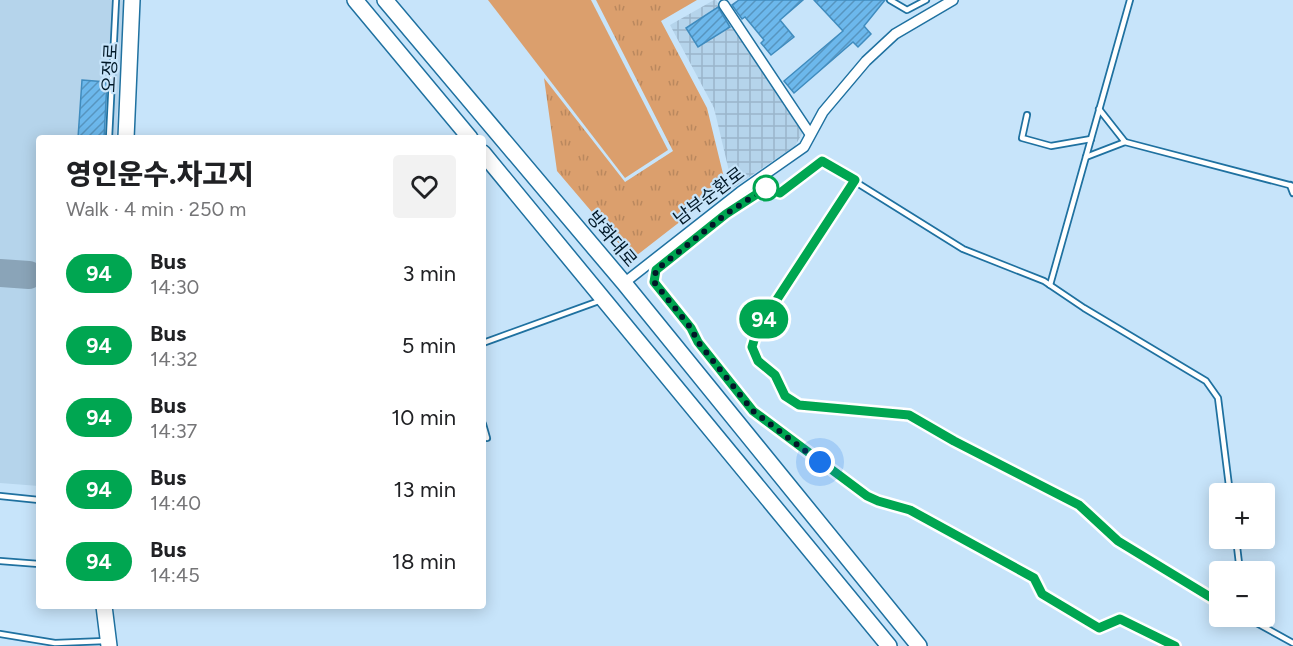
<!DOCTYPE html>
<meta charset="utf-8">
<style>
body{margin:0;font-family:Figtree,"Noto Sans KR",sans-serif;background:#f2f2f2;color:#202124;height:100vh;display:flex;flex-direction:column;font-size:22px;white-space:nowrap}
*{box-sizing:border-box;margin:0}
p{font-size:20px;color:#757577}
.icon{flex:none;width:33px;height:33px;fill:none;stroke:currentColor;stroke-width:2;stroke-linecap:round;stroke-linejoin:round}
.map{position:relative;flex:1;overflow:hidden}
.side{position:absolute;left:36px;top:135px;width:450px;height:474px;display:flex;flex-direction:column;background:#fff;border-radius:6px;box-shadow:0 3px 15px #0003}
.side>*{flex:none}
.badge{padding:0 12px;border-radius:20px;font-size:21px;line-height:39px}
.tools{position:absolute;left:1209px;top:483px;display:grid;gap:12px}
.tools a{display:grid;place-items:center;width:66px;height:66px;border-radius:6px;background:#fff;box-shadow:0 3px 15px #0003;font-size:30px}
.you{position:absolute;width:30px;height:30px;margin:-15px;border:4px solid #fff;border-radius:50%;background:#1a73e8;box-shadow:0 0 0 9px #1a73e833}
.map>.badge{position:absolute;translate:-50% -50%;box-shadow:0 0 0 3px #fff}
.round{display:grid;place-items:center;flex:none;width:63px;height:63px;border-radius:6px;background:#f2f2f2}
.summary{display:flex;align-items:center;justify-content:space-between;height:102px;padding:0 30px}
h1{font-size:28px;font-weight:800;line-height:45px}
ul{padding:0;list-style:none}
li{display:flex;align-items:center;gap:18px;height:72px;padding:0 30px}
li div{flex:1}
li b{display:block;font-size:22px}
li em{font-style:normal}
li .badge{min-width:66px;font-weight:700;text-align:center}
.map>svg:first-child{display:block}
.built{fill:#b5d4eb}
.industrial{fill:url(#industrial-grid)}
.grass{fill:url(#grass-tufts)}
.green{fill:#db9f6d}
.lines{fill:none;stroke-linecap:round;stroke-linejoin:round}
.taxiway{stroke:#8aa4b8;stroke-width:28}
.building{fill:url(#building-hatch);stroke:#408cbe;stroke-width:1.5}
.service-casing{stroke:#1f71a0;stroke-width:8}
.minor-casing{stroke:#1f71a0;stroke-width:12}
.primary-casing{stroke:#1f71a0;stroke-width:18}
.service{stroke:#fff;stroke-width:4.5}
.minor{stroke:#fff;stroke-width:9}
.primary{stroke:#fff;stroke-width:15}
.line-casing{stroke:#fff;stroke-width:14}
.line{stroke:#00a651;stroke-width:9}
.walk{stroke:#021928;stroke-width:6;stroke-dasharray:0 10.8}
.stop-dot{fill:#fff;stroke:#00a651;stroke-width:3}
.labels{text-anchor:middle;stroke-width:4.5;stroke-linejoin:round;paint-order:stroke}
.street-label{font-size:18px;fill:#021928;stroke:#c7e4fa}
</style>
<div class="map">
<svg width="1293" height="646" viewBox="0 0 1293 646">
<defs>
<pattern id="industrial-grid" width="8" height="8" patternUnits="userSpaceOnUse" patternTransform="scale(1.5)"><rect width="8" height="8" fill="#b5d4eb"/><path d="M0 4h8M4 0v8" fill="none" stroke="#9ab5ca"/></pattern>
<pattern id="grass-tufts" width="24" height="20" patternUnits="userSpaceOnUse" patternTransform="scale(1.5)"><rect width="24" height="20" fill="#db9f6d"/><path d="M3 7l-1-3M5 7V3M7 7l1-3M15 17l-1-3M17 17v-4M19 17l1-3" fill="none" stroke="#ba885e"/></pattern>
<pattern id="building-hatch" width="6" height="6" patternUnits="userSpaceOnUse" patternTransform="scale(1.5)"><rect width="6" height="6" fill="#6cb8ec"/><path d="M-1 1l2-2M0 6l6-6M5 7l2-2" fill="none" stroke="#5795bf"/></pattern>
</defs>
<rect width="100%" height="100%" fill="#c7e4fa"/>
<polygon class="built" points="0,0 124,0 116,138 39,138 39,486 0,483"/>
<polygon class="industrial" points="714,0 716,0 803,132 795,146 733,188 714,108 670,25"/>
<polygon class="grass" points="596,0 697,0 661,21 707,108 726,186 632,259 557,171 544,78 625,182 673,151"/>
<polygon class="green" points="488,0 591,0 668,150 625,178"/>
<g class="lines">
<polyline class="taxiway" points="0,273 29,275"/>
</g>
<g class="building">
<polygon points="739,0 803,0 780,20 794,37 771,55 761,43 764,40 745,17 742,19 732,5"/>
<polygon points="814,0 885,0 864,26 871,34 858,47 853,42 794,93 784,81 843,31"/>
<polygon points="718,7 730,27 698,47 686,28"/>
<polygon points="82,80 107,82 104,138 78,138"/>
</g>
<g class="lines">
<defs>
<g id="service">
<polyline points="890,0 907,10 926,0"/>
<polyline points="1099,109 1125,142 1293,186"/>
<polyline points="1027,115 1022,138 1051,146 1091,139"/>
<polyline points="109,138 116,0"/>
<polyline points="1086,157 1125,142"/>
<polyline points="855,180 757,330 752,347 758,361 775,375 785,396 799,405 817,405 909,415 954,441 1079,505 1117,541 1220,604"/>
<polyline points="1290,185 1293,193"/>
<polyline points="1050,285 1130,0"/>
<polyline points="483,343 599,301"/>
<polyline points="483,424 487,438"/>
<polyline points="0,496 39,500"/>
<polyline points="1236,538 1240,572"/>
<polyline points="0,561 39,564"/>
<polyline points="1244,616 1293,643"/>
<polyline points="0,634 55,643 105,641"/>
<polyline points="1176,646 1120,619 1099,628 1042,594 1034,578 911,510 878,501 867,497 753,411 698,342 691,328 654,281 656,270 726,214 766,188 780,193 822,161 963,249 1044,281 1084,308 1206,381 1218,398 1230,494"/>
</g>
<g id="minor">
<polyline points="724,5 810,134"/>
<polyline points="624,283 740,192 804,147 823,112 866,61 895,34 953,0"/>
</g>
<g id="primary">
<polyline points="355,0 470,138"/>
<polyline points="385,0 624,283 919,646"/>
<polyline points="126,138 132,0"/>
<polyline points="483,153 889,646"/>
<polyline points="104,606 109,646"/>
</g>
</defs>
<use href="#service" class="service-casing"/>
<use href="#minor" class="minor-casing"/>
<use href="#primary" class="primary-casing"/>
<use href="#service" class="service"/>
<use href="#minor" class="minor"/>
<use href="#primary" class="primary"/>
</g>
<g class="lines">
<defs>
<polyline id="line" points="1175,646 1120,619 1099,628 1042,594 1034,578 910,510 878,501 867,496 753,411 698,342 691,328 654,282 656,270 726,214 766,188 780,193 822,161 855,180 757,330 752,347 758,361 775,375 785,396 799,405 909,415 954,441 1079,505 1118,541 1220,603"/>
</defs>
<use href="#line" class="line-casing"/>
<use href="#line" class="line"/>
<polyline class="walk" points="766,188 726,214 656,270 654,282 691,328 698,342 753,411 820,462"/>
</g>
<circle class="stop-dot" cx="766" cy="188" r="12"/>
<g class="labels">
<g class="street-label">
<text transform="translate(110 68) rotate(-87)" y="6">오정로</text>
<text transform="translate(709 196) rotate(-37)" y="6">남부순환로</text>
<text transform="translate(612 239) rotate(50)" y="6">방화대로</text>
</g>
</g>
</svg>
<div class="tools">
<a>+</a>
<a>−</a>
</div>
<div class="you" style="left:820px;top:462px"></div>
<b class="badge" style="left:764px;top:319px;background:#00a651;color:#fff">94</b>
<section class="side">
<div class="summary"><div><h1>영인운수.차고지</h1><p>Walk · 4 min · 250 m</p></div><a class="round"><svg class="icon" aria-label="heart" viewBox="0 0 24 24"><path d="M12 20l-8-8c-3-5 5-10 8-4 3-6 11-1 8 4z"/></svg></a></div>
<ul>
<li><span class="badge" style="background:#00a651;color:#fff">94</span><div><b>Bus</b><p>14:30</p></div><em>3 min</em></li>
<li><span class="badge" style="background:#00a651;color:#fff">94</span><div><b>Bus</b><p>14:32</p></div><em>5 min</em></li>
<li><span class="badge" style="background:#00a651;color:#fff">94</span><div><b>Bus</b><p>14:37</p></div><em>10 min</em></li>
<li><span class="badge" style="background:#00a651;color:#fff">94</span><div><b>Bus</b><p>14:40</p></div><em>13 min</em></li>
<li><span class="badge" style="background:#00a651;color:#fff">94</span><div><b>Bus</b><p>14:45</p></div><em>18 min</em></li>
</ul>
</section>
</div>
